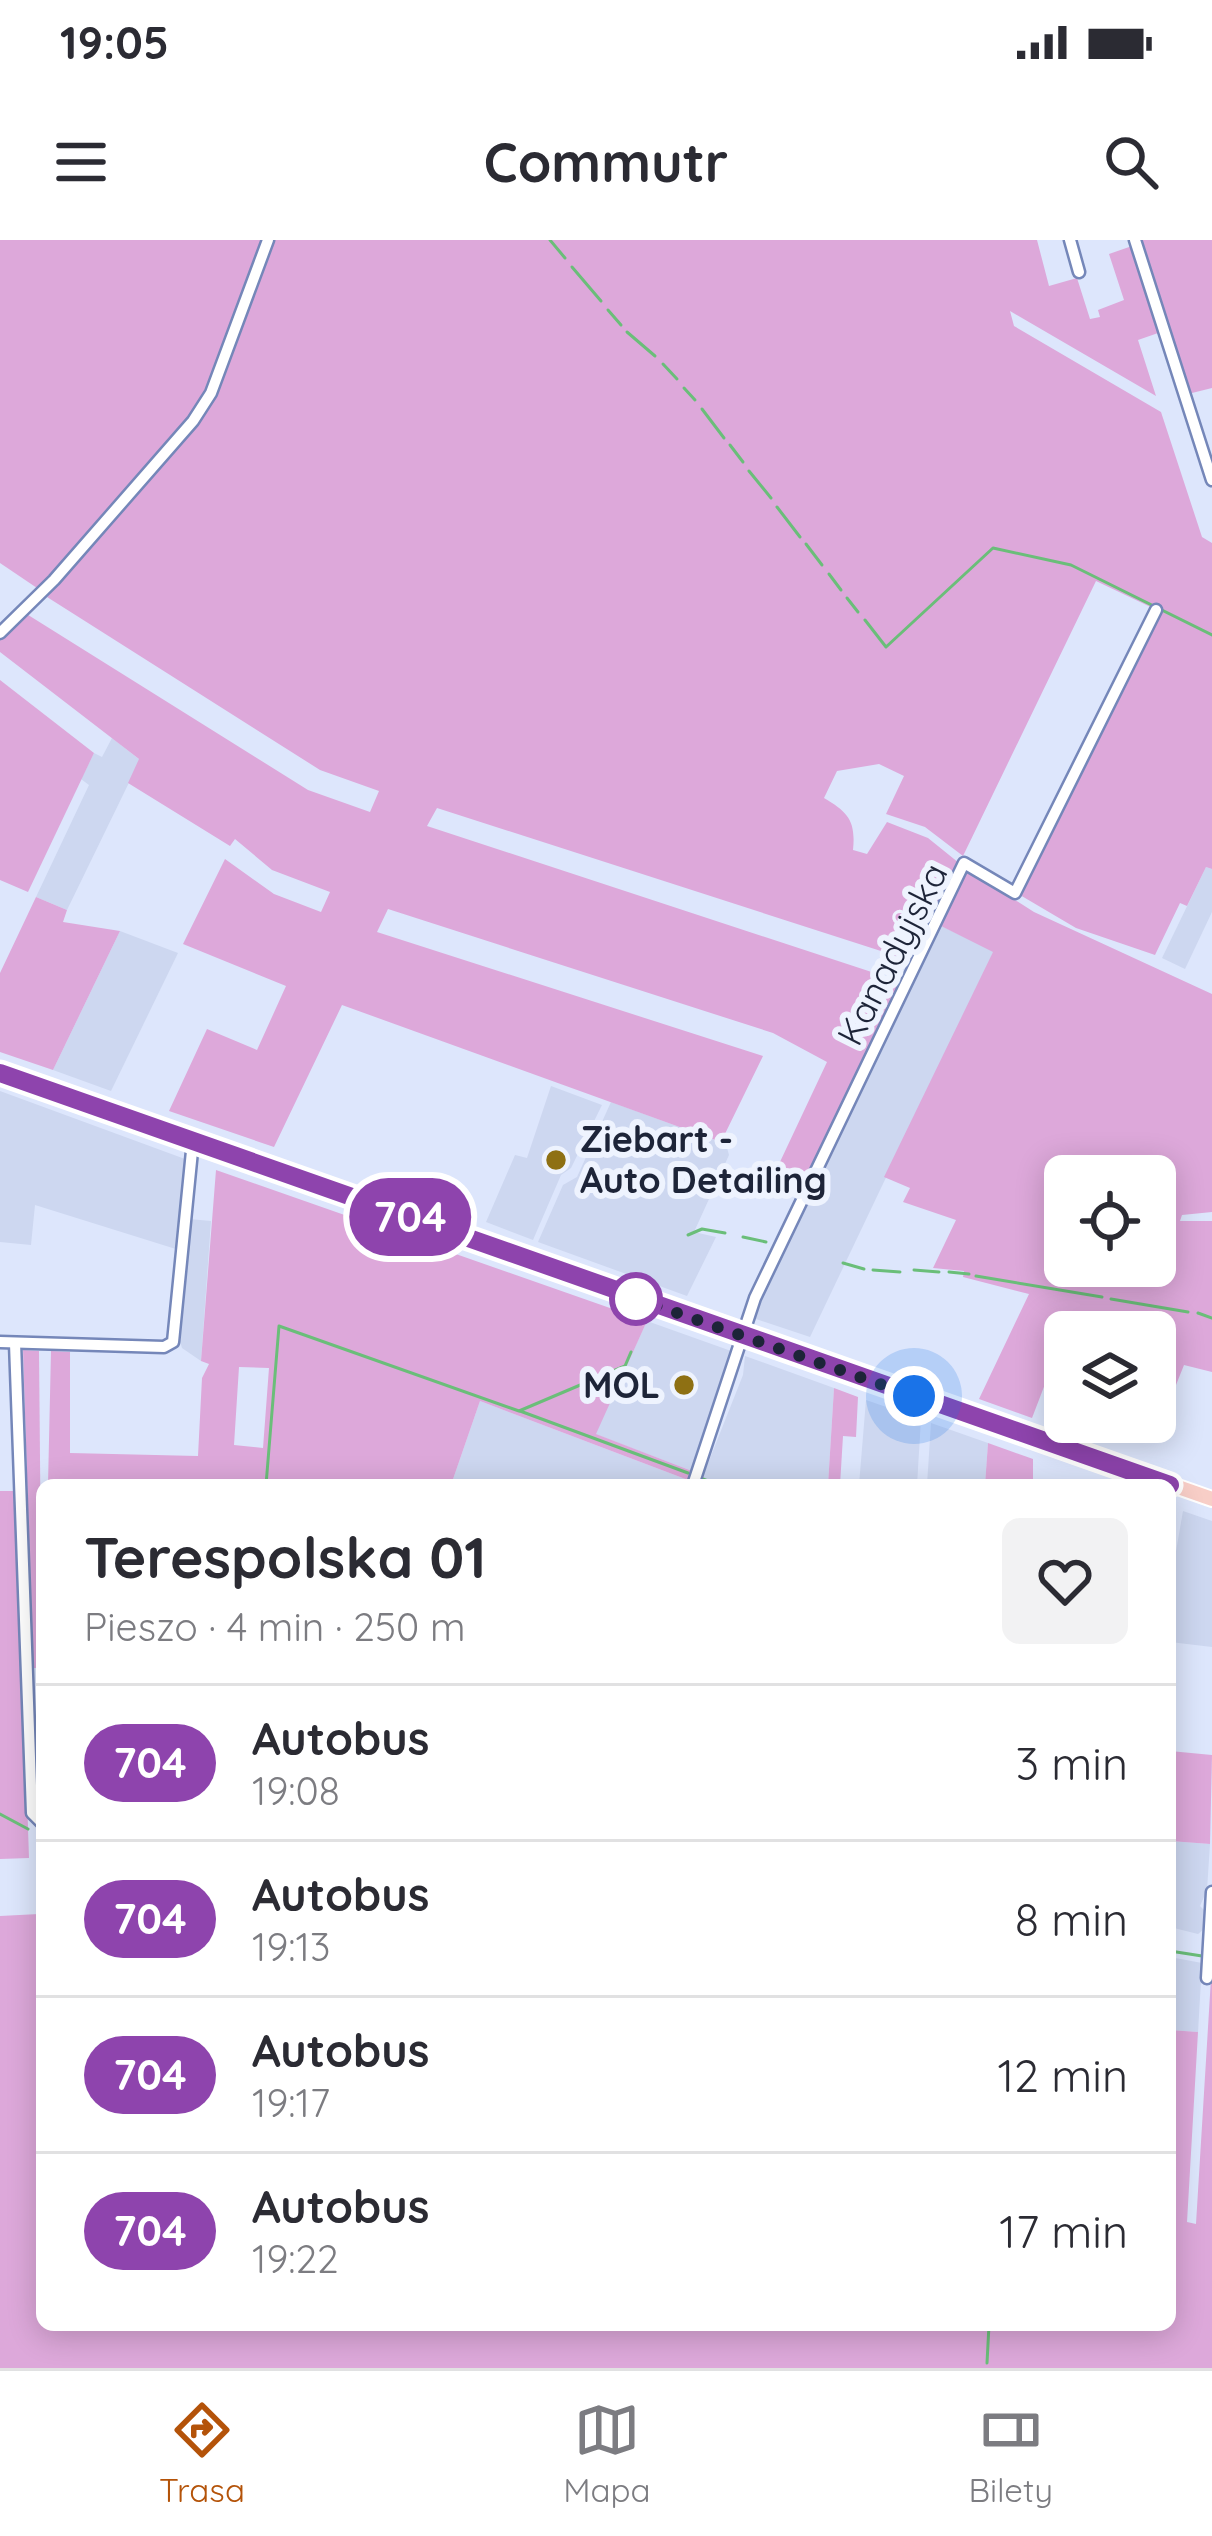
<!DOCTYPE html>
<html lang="pl">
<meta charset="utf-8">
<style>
body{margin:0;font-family:Quicksand,sans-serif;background:#f2f2f3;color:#2b2b33;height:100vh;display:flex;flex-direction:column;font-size:45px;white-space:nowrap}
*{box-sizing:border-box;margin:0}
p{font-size:39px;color:#7c7c81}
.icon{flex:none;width:66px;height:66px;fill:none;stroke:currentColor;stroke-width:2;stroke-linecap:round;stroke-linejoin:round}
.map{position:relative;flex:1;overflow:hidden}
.details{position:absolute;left:36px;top:1239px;width:1140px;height:852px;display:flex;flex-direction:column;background:#fff;border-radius:18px;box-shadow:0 6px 30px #0003}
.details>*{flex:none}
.badge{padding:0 24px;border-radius:39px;font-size:42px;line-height:78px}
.tools{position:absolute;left:1044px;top:915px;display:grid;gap:24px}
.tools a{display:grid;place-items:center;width:132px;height:132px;border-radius:18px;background:#fff;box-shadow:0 6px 30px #0003;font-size:60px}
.you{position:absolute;width:60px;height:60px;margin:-30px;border:9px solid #fff;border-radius:50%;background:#1a73e8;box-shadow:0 0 0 18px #1a73e833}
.map>.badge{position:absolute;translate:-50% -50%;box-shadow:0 0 0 6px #fff}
.round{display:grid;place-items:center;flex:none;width:126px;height:126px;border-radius:18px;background:#f2f2f3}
.head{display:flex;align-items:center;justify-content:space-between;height:204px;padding:0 48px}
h1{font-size:57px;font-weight:800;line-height:90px}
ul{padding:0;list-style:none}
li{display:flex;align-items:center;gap:36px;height:156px;padding:0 48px;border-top:3px solid #e1e1e2}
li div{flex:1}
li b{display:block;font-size:45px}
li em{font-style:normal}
li .badge{min-width:132px;font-weight:700;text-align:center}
.status{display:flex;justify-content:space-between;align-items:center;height:84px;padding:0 60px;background:#fff;direction:ltr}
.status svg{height:33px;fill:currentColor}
header{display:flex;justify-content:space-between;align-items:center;height:156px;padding:0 48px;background:#fff;font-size:54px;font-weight:800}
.menu{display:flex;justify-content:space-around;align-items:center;height:168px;border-top:3px solid #e1e1e2;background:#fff;font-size:33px;color:#7c7c81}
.menu a{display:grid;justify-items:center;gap:6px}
.menu .active{color:#b45309}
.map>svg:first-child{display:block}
.built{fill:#cdd7f0}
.green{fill:#dda8da;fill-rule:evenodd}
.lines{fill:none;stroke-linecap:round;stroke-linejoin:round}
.stream{stroke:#6abe79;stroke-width:3}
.minor-casing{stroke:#7587b9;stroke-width:15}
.major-casing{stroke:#fff;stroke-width:18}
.minor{stroke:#fff;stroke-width:10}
.major{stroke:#f8cec7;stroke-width:14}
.line-casing{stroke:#fff;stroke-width:27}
.line{stroke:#8e44ad;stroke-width:18}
.walk{stroke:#1d2438;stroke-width:12;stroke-dasharray:0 21.6}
.poi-dot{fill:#8e7013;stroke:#eef3fe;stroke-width:4.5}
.stop-dot{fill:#fff;stroke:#8e44ad;stroke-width:6}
.labels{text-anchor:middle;stroke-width:12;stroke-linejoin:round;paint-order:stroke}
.street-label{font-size:36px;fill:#1d2438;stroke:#eef3fe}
.poi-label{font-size:36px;font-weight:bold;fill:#1d2438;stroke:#eef3fe;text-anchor:start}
</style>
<div class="status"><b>19:05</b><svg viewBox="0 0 49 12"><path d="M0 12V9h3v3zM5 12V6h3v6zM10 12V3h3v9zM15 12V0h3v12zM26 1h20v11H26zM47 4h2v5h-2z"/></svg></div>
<header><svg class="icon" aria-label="menu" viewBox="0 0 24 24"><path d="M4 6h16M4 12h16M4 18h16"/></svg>Commutr<svg class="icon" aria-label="search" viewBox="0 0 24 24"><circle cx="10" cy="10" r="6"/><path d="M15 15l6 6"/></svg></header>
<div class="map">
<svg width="1212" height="2128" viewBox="0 0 1212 2128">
<rect width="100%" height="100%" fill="#dde6fc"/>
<g class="built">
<polygon points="112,498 140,520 67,670 36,657 89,545 81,539 94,513 102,517"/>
<polygon points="1206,627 1212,629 1212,672 1185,729 1162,718"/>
<polygon points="939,685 994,711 810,1097 750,1077"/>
<polygon points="120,691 178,713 111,851 53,830"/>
<polygon points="551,846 602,865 571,928 561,935 533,1000 486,982 515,915 527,918"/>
<polygon points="0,851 185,919 179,1010 35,965 31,1005 0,1002"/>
<polygon points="611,862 726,904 729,915 694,992 716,997 687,1056 538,1002 563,945 577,937"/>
<polygon points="189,979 211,981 201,1121 182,1108 179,1098"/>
<polygon points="647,1081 734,1112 692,1231 595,1194"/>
<polygon points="745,1116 834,1148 828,1245 701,1241 743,1135"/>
<polygon points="866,1160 921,1179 917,1245 859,1245"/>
<polygon points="480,1161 688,1240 686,1245 451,1245"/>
<polygon points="931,1183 988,1203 985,1245 927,1245"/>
<polygon points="1183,1271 1212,1281 1212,1407 1170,1402 1170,1346"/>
<polygon points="1170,1601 1210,1604 1207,1650 1200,1666 1206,1672 1204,1689 1198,1694 1170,1687"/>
<polygon points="1170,1717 1202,1723 1198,1792 1170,1790"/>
</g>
<g class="green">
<polygon points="0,0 265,0 198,167 40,350 0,323"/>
<path d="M274 0H1037L1049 46 1077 38 1090 79 1100 77 1098 70 1124 60 1109 14 1132 6 1161 92 1138 100 1156 156 1010 71 1014 86 1161 172 1202 297 1212 303V629L1206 627 1187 666 1180 663 1155 715 1076 688 1020 655 1159 371 1096 341 963 616 925 587 886 574 904 536 879 524 837 531 824 558C848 572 856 581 853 610L867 614 887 582 928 598 959 623 912 721 437 568 427 586 902 742 803 949 779 924 827 822 773 793 388 669 377 692 763 816 721 902 342 765 274 907 169 871 207 789 257 810 286 746 183 704 225 619 274 654 321 672 330 652 272 630 235 599 230 606 128 543 139 519 0 412V397L25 373 308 550 370 572 379 551 320 530 47 357 214 155Z"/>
<polygon points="1138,0 1212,0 1212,148 1188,154"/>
<polygon points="0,440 94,513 28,652 0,640"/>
<path d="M966 629 1034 672 1212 754V972L1182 975 1180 981H1212V1132L1184 1125 1164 1175 1155 1172V1092H1065L1032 1178 979 1159 1029 1054 963 1037 964 1031 933 1028 956 980 903 962 910 948 884 937 993 712 939 685ZM1065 936H1155V1026H1065Z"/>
<polygon points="36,657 67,670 63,682 120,691 53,830 0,812 0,733"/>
<path d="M216 930 647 1081 596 1194 692 1231 688 1240 480 1161 451 1245H48L51 1111 70 1112V1213L198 1216 202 1138 209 1124 201 1121ZM239 1127 269 1128 263 1208 234 1205Z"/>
<polygon points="23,1110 39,1111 42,1428 33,1428"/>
<polygon points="834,1148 858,1157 856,1197 843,1196 840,1245 828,1245"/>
<polygon points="988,1203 1033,1219 1033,1245 985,1245"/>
<polygon points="0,1251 17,1251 29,1618 0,1619"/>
<polygon points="1170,1511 1212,1515 1210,1604 1170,1601"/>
<polygon points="39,1674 42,2085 1170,2085 1170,1790 1198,1792 1187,1982 1196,1984 1212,1722 1212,2128 0,2128 0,1676"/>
</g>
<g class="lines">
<g class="stream">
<polyline points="550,0 565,18"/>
<polyline points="572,27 601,61"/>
<polyline points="608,70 621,85"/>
<polyline points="627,92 655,116"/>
<polyline points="663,124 677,139"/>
<polyline points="684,148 695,160"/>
<polyline points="702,169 724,198"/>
<polyline points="730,205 743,222"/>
<polyline points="749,231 771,258"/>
<polyline points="777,267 800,297"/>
<polyline points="806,304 822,325"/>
<polyline points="829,334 841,350"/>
<polyline points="847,358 858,372"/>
<polyline points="865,380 886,407 993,308 1071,325 1212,395"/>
<polyline points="688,995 702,989 725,993"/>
<polyline points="743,997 766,1002"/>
<polyline points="843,1023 864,1029"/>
<polyline points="873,1030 900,1032"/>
<polyline points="914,1030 939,1032"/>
<polyline points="949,1032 969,1034"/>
<polyline points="976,1036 1102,1057"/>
<polyline points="1111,1059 1188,1072"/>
<polyline points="1198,1073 1212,1078"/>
<polyline points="520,1171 688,1233"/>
<polyline points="703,1239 717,1245"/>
<polyline points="266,1245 279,1086 519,1171 625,1126 631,1112"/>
<polyline points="0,1574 28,1589"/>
<polyline points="39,1590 42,1590"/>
<polyline points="1170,1711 1202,1716"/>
<polyline points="987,2123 989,2085"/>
</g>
<defs>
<g id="minor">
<polyline points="1070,0 1079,32"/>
<polyline points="1135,0 1212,240"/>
<polyline points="0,393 54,340 193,181 211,153 268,0"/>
<polyline points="0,1102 164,1107 173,1102 193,901"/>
<polyline points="15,1103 32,1573 42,1583"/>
<polyline points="693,1245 755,1058 964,623 1015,653 1156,370"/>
<polyline points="1207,1738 1212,1652"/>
</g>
<polyline id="major" points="0,833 1212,1259"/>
</defs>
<use href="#minor" class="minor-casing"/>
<use href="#major" class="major-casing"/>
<use href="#minor" class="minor"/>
<use href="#major" class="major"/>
</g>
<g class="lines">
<defs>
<polyline id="line" points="0,833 1170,1245"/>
</defs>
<use href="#line" class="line-casing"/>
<use href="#line" class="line"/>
<polyline class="walk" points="636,1059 626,1055 914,1156"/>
</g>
<g class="poi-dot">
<circle cx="556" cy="920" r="12"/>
<circle cx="684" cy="1145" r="12"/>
</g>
<circle class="stop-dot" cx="636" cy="1059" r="24"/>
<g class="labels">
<g class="street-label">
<text transform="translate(892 714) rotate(-63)" y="13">Kanadyjska</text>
</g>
<g class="poi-label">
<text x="580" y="912">Ziebart -<tspan x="580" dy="41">Auto Detailing</tspan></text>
<text x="660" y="1158" text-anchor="end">MOL</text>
</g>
</g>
</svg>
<div class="tools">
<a><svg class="icon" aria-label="locate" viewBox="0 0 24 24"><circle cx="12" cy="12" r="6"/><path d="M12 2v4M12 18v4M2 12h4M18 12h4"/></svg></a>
<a><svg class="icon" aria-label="layers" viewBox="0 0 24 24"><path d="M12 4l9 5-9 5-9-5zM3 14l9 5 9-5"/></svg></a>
</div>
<div class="you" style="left:914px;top:1156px"></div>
<b class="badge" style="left:410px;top:977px;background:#8e44ad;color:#fff">704</b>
<section class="details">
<div class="head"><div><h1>Terespolska 01</h1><p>Pieszo · 4 min · 250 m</p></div><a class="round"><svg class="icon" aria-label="heart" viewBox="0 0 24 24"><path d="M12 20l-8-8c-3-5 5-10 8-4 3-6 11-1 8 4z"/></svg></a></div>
<ul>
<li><span class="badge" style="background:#8e44ad;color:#fff">704</span><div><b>Autobus</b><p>19:08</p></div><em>3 min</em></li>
<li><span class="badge" style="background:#8e44ad;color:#fff">704</span><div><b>Autobus</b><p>19:13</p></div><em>8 min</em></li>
<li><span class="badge" style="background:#8e44ad;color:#fff">704</span><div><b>Autobus</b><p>19:17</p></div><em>12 min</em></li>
<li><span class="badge" style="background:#8e44ad;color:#fff">704</span><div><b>Autobus</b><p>19:22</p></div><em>17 min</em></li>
</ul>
</section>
</div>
<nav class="menu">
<a class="active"><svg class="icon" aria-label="directions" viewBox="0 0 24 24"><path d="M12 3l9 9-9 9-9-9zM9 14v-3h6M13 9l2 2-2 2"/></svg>Trasa</a>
<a><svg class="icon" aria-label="map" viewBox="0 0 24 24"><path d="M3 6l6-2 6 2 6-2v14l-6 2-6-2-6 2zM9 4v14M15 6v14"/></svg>Mapa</a>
<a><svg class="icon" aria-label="tickets" viewBox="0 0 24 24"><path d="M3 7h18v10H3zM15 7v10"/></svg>Bilety</a>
</nav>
